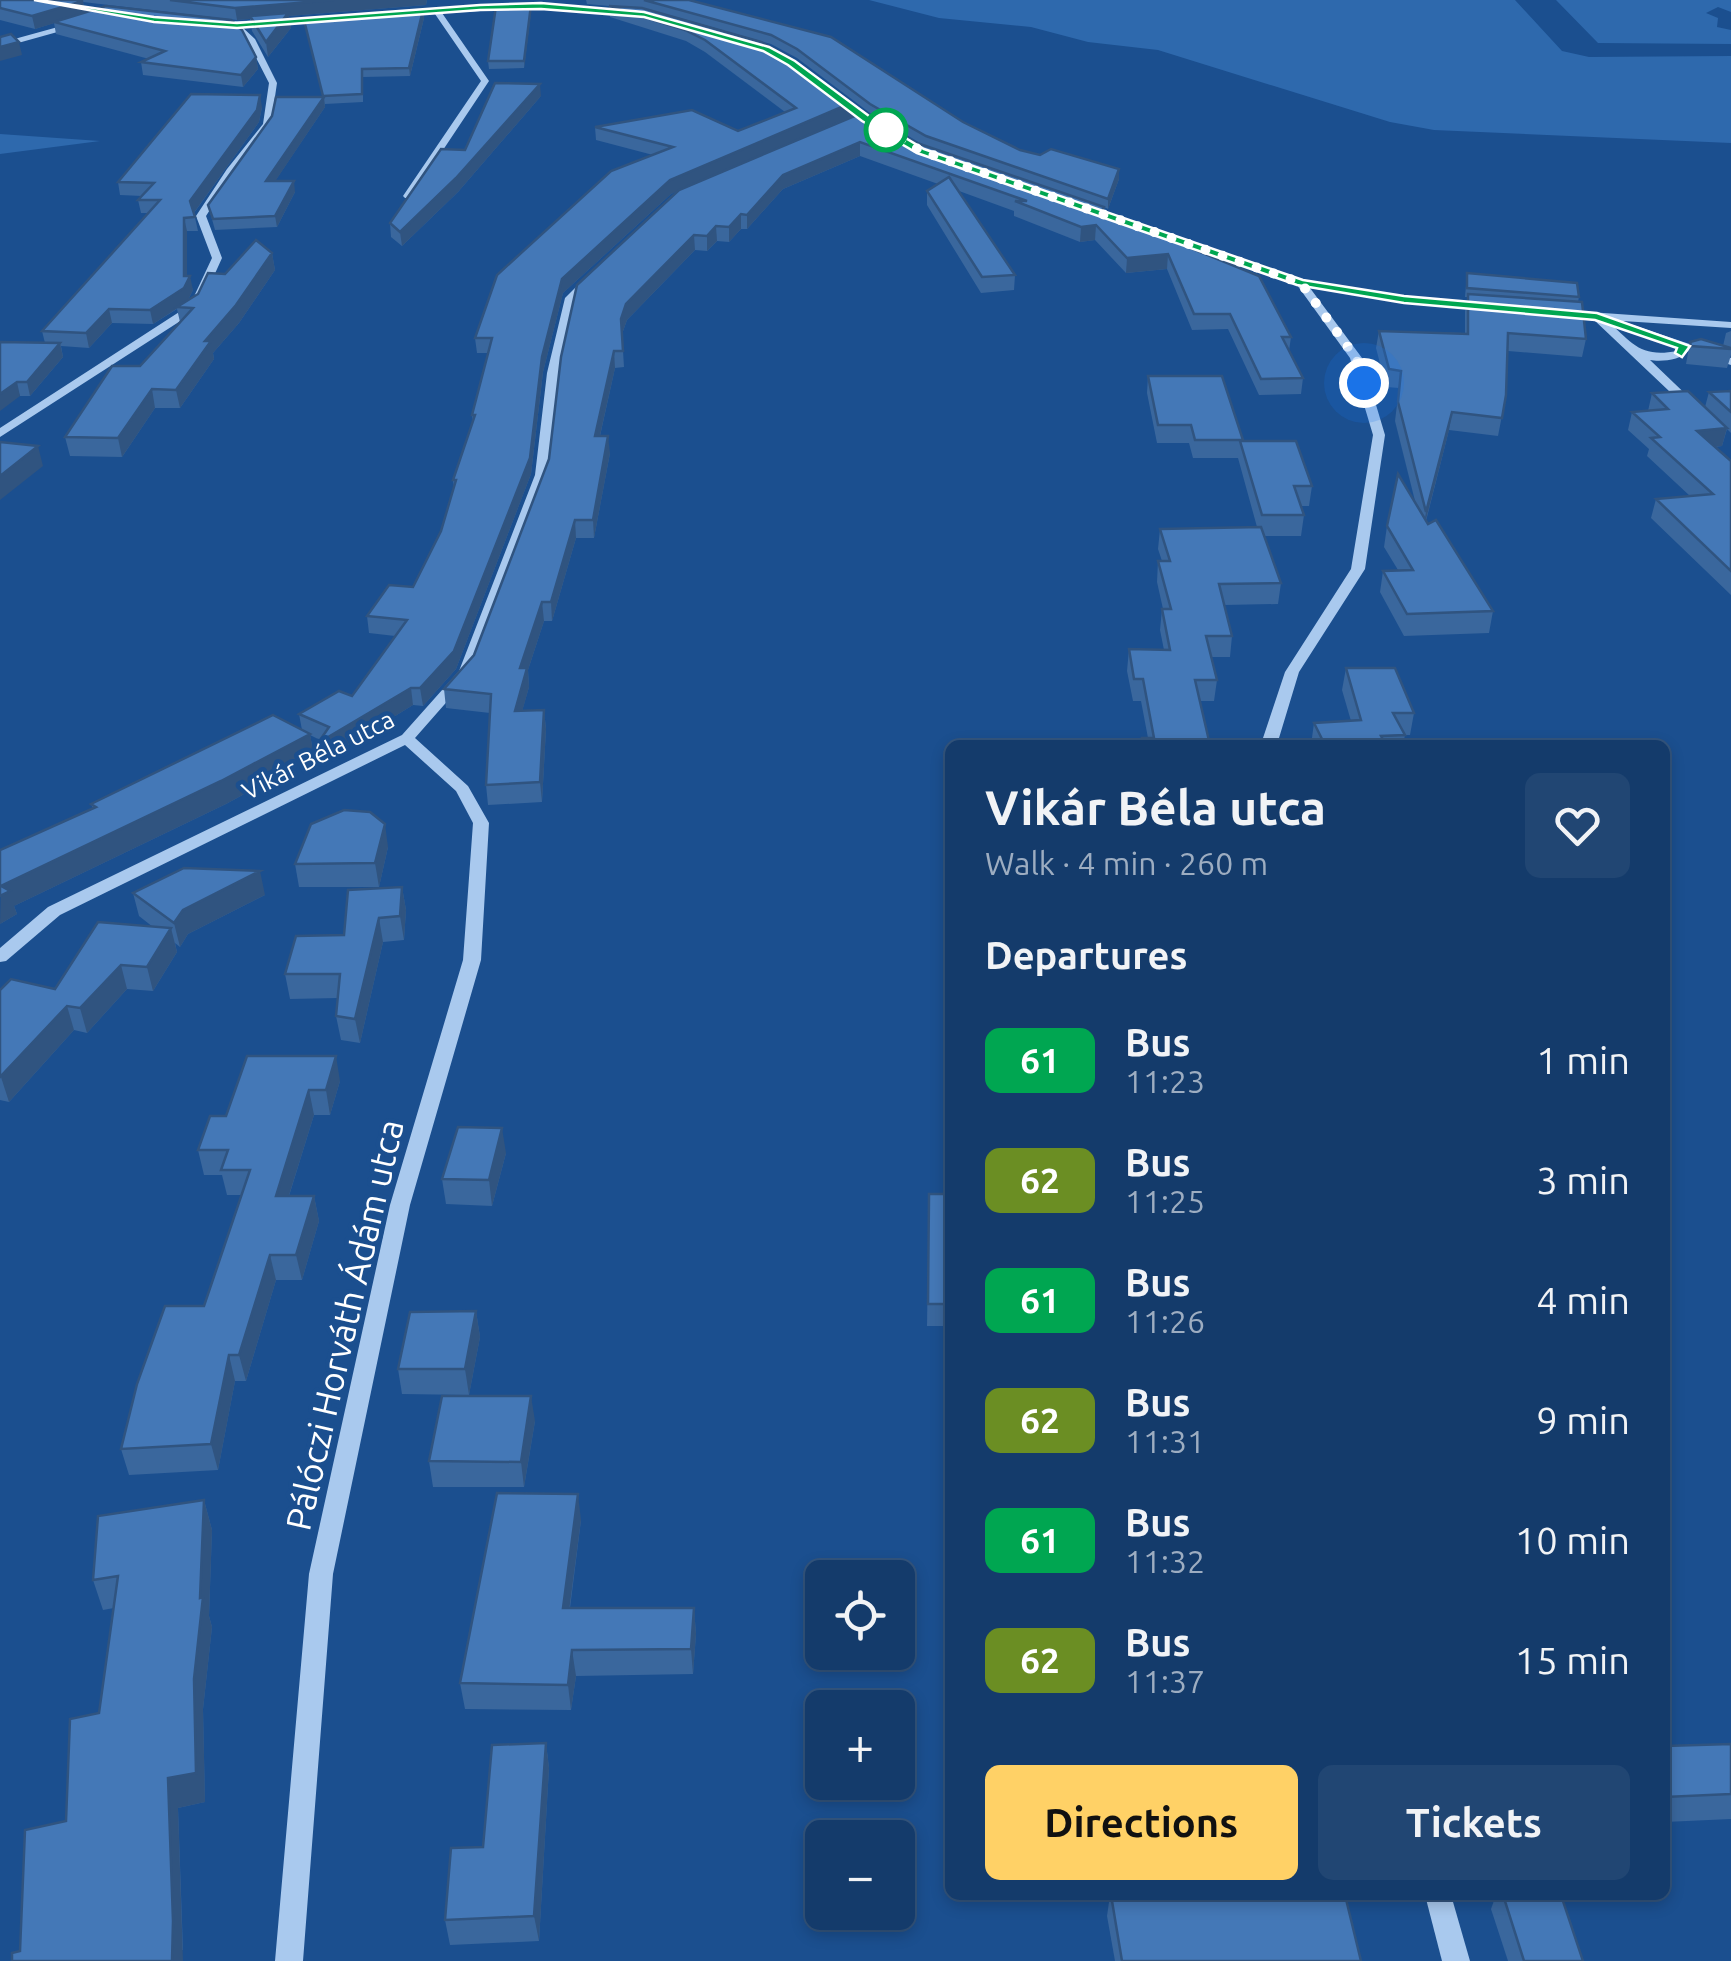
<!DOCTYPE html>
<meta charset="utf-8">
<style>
body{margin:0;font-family:Ubuntu,sans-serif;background:#214673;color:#f1f3f6;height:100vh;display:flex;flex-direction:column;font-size:38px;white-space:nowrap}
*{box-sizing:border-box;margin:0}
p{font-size:32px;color:#9dadc1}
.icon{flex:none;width:55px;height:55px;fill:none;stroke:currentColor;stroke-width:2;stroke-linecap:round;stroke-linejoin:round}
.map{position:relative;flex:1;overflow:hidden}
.side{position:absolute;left:945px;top:740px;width:725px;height:1160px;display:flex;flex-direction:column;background:#143b6b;border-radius:15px;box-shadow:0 5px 15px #0003,0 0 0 2px #33557e}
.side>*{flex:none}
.badge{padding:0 20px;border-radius:15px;font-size:35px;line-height:65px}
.buttons{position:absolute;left:805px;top:1560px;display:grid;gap:20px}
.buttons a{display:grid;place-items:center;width:110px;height:110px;border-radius:15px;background:#143b6b;box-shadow:0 5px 15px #0003,0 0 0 2px #33557e;font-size:50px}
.you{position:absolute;width:50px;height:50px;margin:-25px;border:8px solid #fff;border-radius:50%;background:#1a73e8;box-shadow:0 0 0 15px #1a73e833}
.map>.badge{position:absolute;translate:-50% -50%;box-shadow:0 0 0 5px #fff}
h2{padding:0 40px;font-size:38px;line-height:90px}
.round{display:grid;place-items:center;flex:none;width:105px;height:105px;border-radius:15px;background:#214673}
.summary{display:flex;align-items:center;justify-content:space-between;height:170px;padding:0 40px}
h1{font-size:48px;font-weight:700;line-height:75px}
.action{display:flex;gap:20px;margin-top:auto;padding:20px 40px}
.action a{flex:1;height:115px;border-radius:15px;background:#ffd166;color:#111;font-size:40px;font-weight:700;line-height:115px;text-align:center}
.action a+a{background:#214673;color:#f1f3f6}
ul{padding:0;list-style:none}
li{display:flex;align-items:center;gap:30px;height:120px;padding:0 40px}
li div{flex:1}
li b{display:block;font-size:38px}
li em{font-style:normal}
li .badge{min-width:110px;font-weight:700;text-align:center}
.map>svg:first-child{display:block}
.green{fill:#2e69ad}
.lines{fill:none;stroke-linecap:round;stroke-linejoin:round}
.minor{fill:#a9c9ee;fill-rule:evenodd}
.wall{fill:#3a679d;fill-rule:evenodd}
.shaded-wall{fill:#305480}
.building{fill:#4478b7;stroke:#305480;stroke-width:2.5}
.line{fill:#00a651;stroke:#fff;stroke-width:2.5}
.walk{stroke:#fff;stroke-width:10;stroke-dasharray:0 18}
.stop-dot{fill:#fff;stroke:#00a651;stroke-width:5}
.labels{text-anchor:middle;stroke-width:9;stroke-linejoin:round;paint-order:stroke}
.far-street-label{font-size:25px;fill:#fff;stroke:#1b4f8f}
.near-street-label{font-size:35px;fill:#fff;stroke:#1b4f8f}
</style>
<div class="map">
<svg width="1731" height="1961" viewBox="0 0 1731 1961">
<rect width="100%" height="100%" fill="#1b4f8f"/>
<g class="green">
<polygon points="869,0 1515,0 1562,51 1589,57 1731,56 1731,143 1434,130 1390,122 1158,50 1088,42 1031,27 939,18"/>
<polygon points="1556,0 1731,0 1731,12 1718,7 1706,13 1718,18 1717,27 1731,30 1731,44 1598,43"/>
<polygon points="0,134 100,141 0,154"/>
</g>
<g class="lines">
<g class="minor">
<polygon points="35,0 52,0 121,14 117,16"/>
<polygon points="541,4 634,13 630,15 541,8 442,13 489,81 411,198 405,198 403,196 481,81 435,14 402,15 399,11"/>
<polygon points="326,18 329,22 241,26 255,39 277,83 271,124 234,172 206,216 222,258 199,309 0,437 0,428 190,305 212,258 196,216 227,169 263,124 269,83 247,40 233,26 218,26 215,22"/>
<polygon points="76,22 79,26 0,48 0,43"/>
<polygon points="1119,220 1127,220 1303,280 1404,296 1490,304 1495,307 1490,310 1404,302 1310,288 1362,358 1385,435 1365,569 1299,672 1279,738 1281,745 1265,745 1263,738 1285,672 1351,569 1373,435 1350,358 1297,285 1119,224"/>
<polygon points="588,275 597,277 575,299 559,373 547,475 473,672 415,738 468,786 489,823 481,960 410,1205 333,1574 303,1961 275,1961 309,1574 390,1205 463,960 473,823 456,791 405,745 60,915 6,961 0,962 0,948 48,907 402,735 459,671 535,475 547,373 565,298"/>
<path d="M1561 310 1731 322V328L1607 320C1632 343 1640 358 1677 351L1678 348 1619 327V323H1627L1731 358V365L1688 351C1682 360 1661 362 1650 360L1698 406 1688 409 1593 319 1557 315V311Z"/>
<polygon points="1425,1895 1451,1895 1470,1961 1442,1961"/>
</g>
</g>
<g class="wall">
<polygon points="0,0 427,0 426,5 289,16 291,28 268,57 252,31 250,19 237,20 83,2 85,13 256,57 258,69 243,87 143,75 141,62 149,59 56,34 54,23 35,29 0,20"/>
<path d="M586 0H689L831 37 963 122 1020 150 1119 179 1108 209 1104 207V212L1259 276 1291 337 1289 351 1303 378 1301 394 1259 395 1228 329 1192 330 1167 269 1126 273 1095 240 1080 242 1014 216V211L959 191 1015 275 1014 290 981 293 927 205V191L938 184 860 156 783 189 747 229H741L729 242 717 241 707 251 695 250 627 320 622 334 624 367 615 368 600 436 610 453 594 538H576L552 621H544L528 670 529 687 522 711 544 710 546 729 542 802 488 805 486 785 490 713 446 708 444 689 474 655 679 190 671 194 563 293 543 372 531 474 456 669 423 706 413 705 322 761 318 743 320 740 310 735 314 756 226 804 14 906 17 914 0 924 93 809 91 804 302 730 299 714 352 696 395 636 369 633 367 616 413 587 441 531 454 489 453 480 473 422 472 415 488 353H477L475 338 653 155 596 140 595 127 738 131 785 112 705 52 686 41 610 17 609 6 587 4ZM645 8 771 44 797 58 870 113 925 146 917 143 864 112 852 116 761 42Z"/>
<polygon points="531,5 531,12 524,68 489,69 488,61"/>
<polygon points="423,10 424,18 410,76 363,77 363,102 325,104 325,107 275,181 295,192 277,227 215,230 208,205 322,97"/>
<polygon points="541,96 458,192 402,246 391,237 390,223 465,150"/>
<polygon points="262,107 259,122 194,213 198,231 187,231 187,276 193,290 188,300 225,274 272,253 275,270 239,323 213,353 214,359 180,408 155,408 122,457 70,456 65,437 140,366 180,322 177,309 153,324 112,323 89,348 61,346 63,357 30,396 20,396 0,342 45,343 42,331 148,213 141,213 138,200 142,196 120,195 118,182"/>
<polygon points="1467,273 1579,297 1578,302 1586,339 1582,357 1508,351 1506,395 1498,436 1449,430 1426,521 1493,611 1489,633 1404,636 1380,592 1383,571 1398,570 1384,547 1387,526 1416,505 1395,421 1399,388 1386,387 1376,348 1379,331 1465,333 1465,311 1468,297 1465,297"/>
<polygon points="1731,331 1731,355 1727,368 1686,364 1690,342 1723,346 1726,333"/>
<polygon points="1148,376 1243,441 1312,486 1309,506 1301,506 1304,515 1301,536 1264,536 1281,583 1278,604 1224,605 1232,636 1230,657 1211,657 1217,680 1214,701 1200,701 1210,745 1141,745 1142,738 1148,738 1141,701 1133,701 1127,671 1129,649 1164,650 1160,630 1162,609 1163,609 1157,582 1158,561 1162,561 1158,549 1160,529 1257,527 1238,458 1193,458 1189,443 1157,443 1147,393"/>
<polygon points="1731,391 1731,433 1727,429 1722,446 1715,447 1731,461 1731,595 1651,518 1656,499 1690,496 1647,456 1649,449 1628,430 1632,412 1648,411 1652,393 1705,407 1709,392"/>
<polygon points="1346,668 1414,713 1410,735 1405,735 1403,745 1311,745 1314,723 1351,721 1342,690"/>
<polygon points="388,847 379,887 299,887 295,864"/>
<polygon points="402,887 406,910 404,940 383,942 360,1043 341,1040 336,1016 338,998 290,999 285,974 344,935"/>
<polygon points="133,893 265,895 188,934 180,947 175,943 177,952 153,991 127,989 87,1033 74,1030 9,1102 0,1100 0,990 55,989 153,927 139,916"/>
<polygon points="947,1034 950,1034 950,1137 944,1136"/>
<polygon points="340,1081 330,1115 314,1115 289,1196 314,1196 319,1221 302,1280 276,1280 246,1381 235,1381 218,1470 129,1475 121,1449 204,1306 242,1195 227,1195 222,1175 204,1175 198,1150 226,1116"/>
<polygon points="506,1153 492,1206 446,1204 442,1179"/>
<polygon points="929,1194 950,1194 950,1326 927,1326"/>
<polygon points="476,1311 480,1337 469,1395 402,1394 398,1369"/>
<polygon points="535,1421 524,1487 433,1487 429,1461"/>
<polygon points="204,1500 212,1530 209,1616 212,1627 203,1709 205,1802 178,1808 183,1950 20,1951 66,1821 99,1713 114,1608 103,1610 93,1580"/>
<polygon points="581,1520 570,1608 694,1608 696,1634 693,1674 576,1676 571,1710 465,1709 460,1683"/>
<polygon points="546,1743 549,1768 539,1941 450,1945 445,1920"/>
<polygon points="1731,1744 1731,1819 1665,1822 1665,1746"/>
<polygon points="1110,1895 1345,1895 1361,1961 1115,1961 1107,1916"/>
<polygon points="1496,1895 1561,1895 1583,1961 1508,1961 1491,1909"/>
</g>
<g class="shaded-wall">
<polygon points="334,0 427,0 426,5 289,16 291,28 268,57 266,42 286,16 237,20 235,8"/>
<polygon points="83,1 85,14 35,29 32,16"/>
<polygon points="531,5 531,12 524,68 524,61"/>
<polygon points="423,10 424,18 410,76 409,68"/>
<polygon points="19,42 22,55 0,61 0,47"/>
<polygon points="256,57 258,69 243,87 241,75"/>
<polygon points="540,84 541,96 458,192 402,246 400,232"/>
<polygon points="260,95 262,107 259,122 193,214 190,201"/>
<polygon points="324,97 325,107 268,192 266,181"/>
<polygon points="851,103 852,116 671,194 563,293 543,372 531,474 456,669 423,706 420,688 542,357 562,279 670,180"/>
<polygon points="860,142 860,156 783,189 747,229 747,215 783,175"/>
<polygon points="1119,169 1119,179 1108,209 1108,199"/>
<polygon points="294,181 295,192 277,227 275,216"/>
<polygon points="741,214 741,229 729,242 729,227"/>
<polygon points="184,218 187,231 187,283 190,276 193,290 187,302 153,324 150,310 184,276"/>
<polygon points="1096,225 1095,240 1080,242 1081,227"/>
<polygon points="716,226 717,241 707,251 707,236"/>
<polygon points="694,235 695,250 627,320 622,334 621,319 626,304"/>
<polygon points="272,253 275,270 239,323 213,353 214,359 180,408 176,390 205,341"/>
<polygon points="1168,254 1167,269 1126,273 1127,258"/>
<polygon points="109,309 112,323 89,348 86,333"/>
<polygon points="60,343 63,357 30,396 27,382"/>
<polygon points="614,351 615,368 596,453 595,436"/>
<polygon points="17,382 20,396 0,411 0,394"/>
<polygon points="152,389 155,408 122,457 118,438"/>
<polygon points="1452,412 1449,430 1423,531 1426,512"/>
<polygon points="1727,428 1722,446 1692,449 1697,431"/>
<polygon points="608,436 610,453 594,538 593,520"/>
<polygon points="38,446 43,466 0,500 0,476"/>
<polygon points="575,520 576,538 552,621 551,602"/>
<polygon points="542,602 544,621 528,670 529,687 517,730 515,711 520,668"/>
<polygon points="411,688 413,705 322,761 318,743"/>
<polygon points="544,710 546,729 542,802 540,782"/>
<polygon points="310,734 314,756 226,804 14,906 17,914 0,924 1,886"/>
<polygon points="385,824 388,847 379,887 375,863"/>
<polygon points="260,871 265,895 188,934 180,947 174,923 183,910"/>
<polygon points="402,887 406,910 404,940 400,916"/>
<polygon points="379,918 383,942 360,1043 355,1019"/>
<polygon points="171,928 177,952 153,991 147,967"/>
<polygon points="121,965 127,989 87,1033 80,1008"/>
<polygon points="67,1006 74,1030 9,1102 1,1077"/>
<polygon points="336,1056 340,1081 330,1115 326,1090"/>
<polygon points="309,1090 314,1115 281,1221 276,1196"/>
<polygon points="502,1128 506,1153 492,1206 489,1180"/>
<polygon points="314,1196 319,1221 302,1280 296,1255"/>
<polygon points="270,1255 276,1280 246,1381 239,1355"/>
<polygon points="476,1311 480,1337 469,1395 465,1369"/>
<polygon points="229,1355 235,1381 218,1470 211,1444"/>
<polygon points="531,1396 535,1421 524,1487 521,1462"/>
<polygon points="578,1494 581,1520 566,1634 563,1608"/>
<polygon points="204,1500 212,1530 209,1616 212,1627 203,1709 205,1802 178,1808 183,1961 172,1961 168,1778 194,1679"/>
<polygon points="694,1608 696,1634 693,1674 691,1649"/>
<polygon points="572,1650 576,1676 571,1710 568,1685"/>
<polygon points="546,1743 549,1768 539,1941 534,1916"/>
</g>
<g class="building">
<polygon points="0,0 76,0 83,1 32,16 0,8"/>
<polygon points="170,0 334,0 235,8"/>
<polygon points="644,0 689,0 831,37 963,122 1020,150 1040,155 1051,149 1119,169 1108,199 926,136 870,104 797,49 771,35"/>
<polygon points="531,5 524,61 488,61 496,6"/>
<polygon points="106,6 231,20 242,30 256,57 241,75 141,62 165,51 54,22"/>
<polygon points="609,6 642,8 761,42 787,56 851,103 670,180 562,279 542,357 530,458 454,651 420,688 411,688 318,743 329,727 299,714 339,691 352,696 407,620 367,616 389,585 413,587 441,531 456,480 453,480 475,415 472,415 492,338 475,338 497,275 611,171 673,147 595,127 692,110 738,131 796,108 705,40 685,30"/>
<polygon points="423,10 409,68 362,69 362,94 323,96 304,20"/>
<polygon points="288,13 266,42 250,16"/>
<polygon points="11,34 19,42 0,47 0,37"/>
<polygon points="495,83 540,84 456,178 400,232 390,223 441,149 465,150"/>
<polygon points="191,94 260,95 257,110 190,201 195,217 184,218 184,276 190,276 184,288 150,310 109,309 86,333 42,331 160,200 138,200 154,183 118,182"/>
<polygon points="276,97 324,97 266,181 294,181 275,216 213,219 208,205 272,116"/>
<polygon points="864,112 917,143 1104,207 1102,212 1259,276 1291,337 1282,337 1303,378 1261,379 1230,314 1194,314 1168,254 1127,258 1096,225 1081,227 1015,201 1027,201 860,142 783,175 747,215 741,214 729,227 716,226 707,236 694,235 626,304 621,319 623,351 614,351 595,436 608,436 593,520 575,520 551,602 542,602 520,668 527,668 515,711 544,710 540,782 486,785 491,694 444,689 474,655 549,459 561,357 577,285 679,190"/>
<polygon points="949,177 1015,275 982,277 927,191"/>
<polygon points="256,240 272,253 236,305 205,341 211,341 176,390 152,389 118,438 65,437 112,366 140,366 193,308 177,307 198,294 208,273 225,274"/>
<polygon points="1467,273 1577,283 1579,297 1467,288"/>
<polygon points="1468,294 1582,302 1586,339 1508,333 1506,395 1502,418 1452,412 1426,512 1398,402 1401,371 1389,369 1379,331 1468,334"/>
<polygon points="1701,339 1731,348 1731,349 1691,346 1690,342"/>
<polygon points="0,342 60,343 27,382 17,382 0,394"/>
<polygon points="1148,376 1222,376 1243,440 1195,440 1191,425 1158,425"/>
<polygon points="1688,391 1727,428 1697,431 1731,461 1731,571 1656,499 1713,494 1651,438 1660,437 1632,412 1668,409 1652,393"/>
<polygon points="1731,391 1731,412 1709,392"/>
<polygon points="1240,441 1296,441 1312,486 1294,486 1304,515 1262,515"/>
<polygon points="0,442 38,446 0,476"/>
<polygon points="1398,474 1428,524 1436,520 1493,611 1407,614 1383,571 1413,570 1387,526"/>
<polygon points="1261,527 1281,583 1219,584 1232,636 1206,636 1217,680 1195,680 1210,745 1143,745 1142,738 1154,738 1143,679 1134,679 1129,649 1170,650 1162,609 1171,609 1158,561 1170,561 1160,529"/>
<polygon points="1346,668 1395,668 1414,713 1393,713 1405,735 1381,736 1386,745 1325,745 1314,723 1361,720"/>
<polygon points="273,715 310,734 221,781 1,886 10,891 0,896 0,850 96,807 91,804"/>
<polygon points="344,810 370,812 385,824 375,863 295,864 311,824"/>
<polygon points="184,868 260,871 183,910 174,923 133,893"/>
<polygon points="402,887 400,916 379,918 355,1019 336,1016 340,974 285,974 296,936 344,935 348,890"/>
<polygon points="98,922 171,928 147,967 121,965 80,1008 67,1006 0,1077 0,990 11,979 55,989"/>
<polygon points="947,1034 950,1034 950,1112 945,1112"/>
<polygon points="247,1056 336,1056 326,1090 309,1090 276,1196 314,1196 296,1255 270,1255 239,1355 229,1355 211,1444 121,1449 137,1384 165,1306 204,1306 250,1170 221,1170 228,1150 198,1150 210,1116 226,1116"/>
<polygon points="458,1127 502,1128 489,1180 442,1179"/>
<polygon points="929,1194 950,1194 950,1304 928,1304"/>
<polygon points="476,1311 465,1369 398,1369 410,1312"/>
<polygon points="442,1396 531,1396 521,1462 429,1461"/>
<polygon points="497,1493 578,1494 563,1608 694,1608 691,1649 572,1650 568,1685 460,1683"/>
<polygon points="204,1500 200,1598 203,1597 194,1679 196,1773 168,1778 173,1921 172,1961 12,1961 12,1953 20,1951 25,1830 66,1821 70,1719 99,1713 118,1576 93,1580 98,1516"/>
<polygon points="546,1743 534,1916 445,1920 451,1848 483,1847 492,1745"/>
<polygon points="1731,1744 1731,1794 1665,1797 1665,1746"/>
<polygon points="1111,1895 1345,1895 1361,1961 1122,1961"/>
<polygon points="1503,1895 1561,1895 1583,1961 1524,1961"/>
</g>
<polygon class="line" points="34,0 39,0 154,17 237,23 480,5 541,3 644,12 769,47 795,61 869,116 924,149 1303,280 1404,296 1597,313 1690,346 1682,357 1675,353 1677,348 1595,320 1404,303 1297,285 917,153 862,121 788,65 763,51 644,17 541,9 480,10 237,28 154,22"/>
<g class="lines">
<polyline class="walk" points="886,130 921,151 1301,283 1356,358 1364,383"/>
</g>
<circle class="stop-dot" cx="886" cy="130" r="20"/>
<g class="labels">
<g class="far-street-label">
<text transform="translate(318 755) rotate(-27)" y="9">Vikár Béla utca</text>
</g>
<g class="near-street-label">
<text transform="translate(345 1325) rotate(-77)" y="12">Pálóczi Horváth Ádám utca</text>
</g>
</g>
</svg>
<div class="buttons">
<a><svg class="icon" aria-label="locate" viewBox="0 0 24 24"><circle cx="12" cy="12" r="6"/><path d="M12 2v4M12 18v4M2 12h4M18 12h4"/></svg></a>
<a>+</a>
<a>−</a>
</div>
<div class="you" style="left:1364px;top:383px"></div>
<section class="side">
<div class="summary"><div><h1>Vikár Béla utca</h1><p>Walk · 4 min · 260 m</p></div><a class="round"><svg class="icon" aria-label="heart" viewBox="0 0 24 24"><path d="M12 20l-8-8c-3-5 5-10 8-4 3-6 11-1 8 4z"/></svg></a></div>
<h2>Departures</h2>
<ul>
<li><span class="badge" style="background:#00a651;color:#fff">61</span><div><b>Bus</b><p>11:23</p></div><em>1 min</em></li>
<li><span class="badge" style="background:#6b8e23;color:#fff">62</span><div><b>Bus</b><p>11:25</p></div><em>3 min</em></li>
<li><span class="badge" style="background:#00a651;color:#fff">61</span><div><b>Bus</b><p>11:26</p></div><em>4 min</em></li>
<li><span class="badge" style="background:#6b8e23;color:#fff">62</span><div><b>Bus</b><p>11:31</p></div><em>9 min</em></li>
<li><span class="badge" style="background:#00a651;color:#fff">61</span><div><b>Bus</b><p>11:32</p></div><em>10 min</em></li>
<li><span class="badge" style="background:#6b8e23;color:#fff">62</span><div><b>Bus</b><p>11:37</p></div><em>15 min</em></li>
</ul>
<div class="action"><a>Directions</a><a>Tickets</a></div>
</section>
</div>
